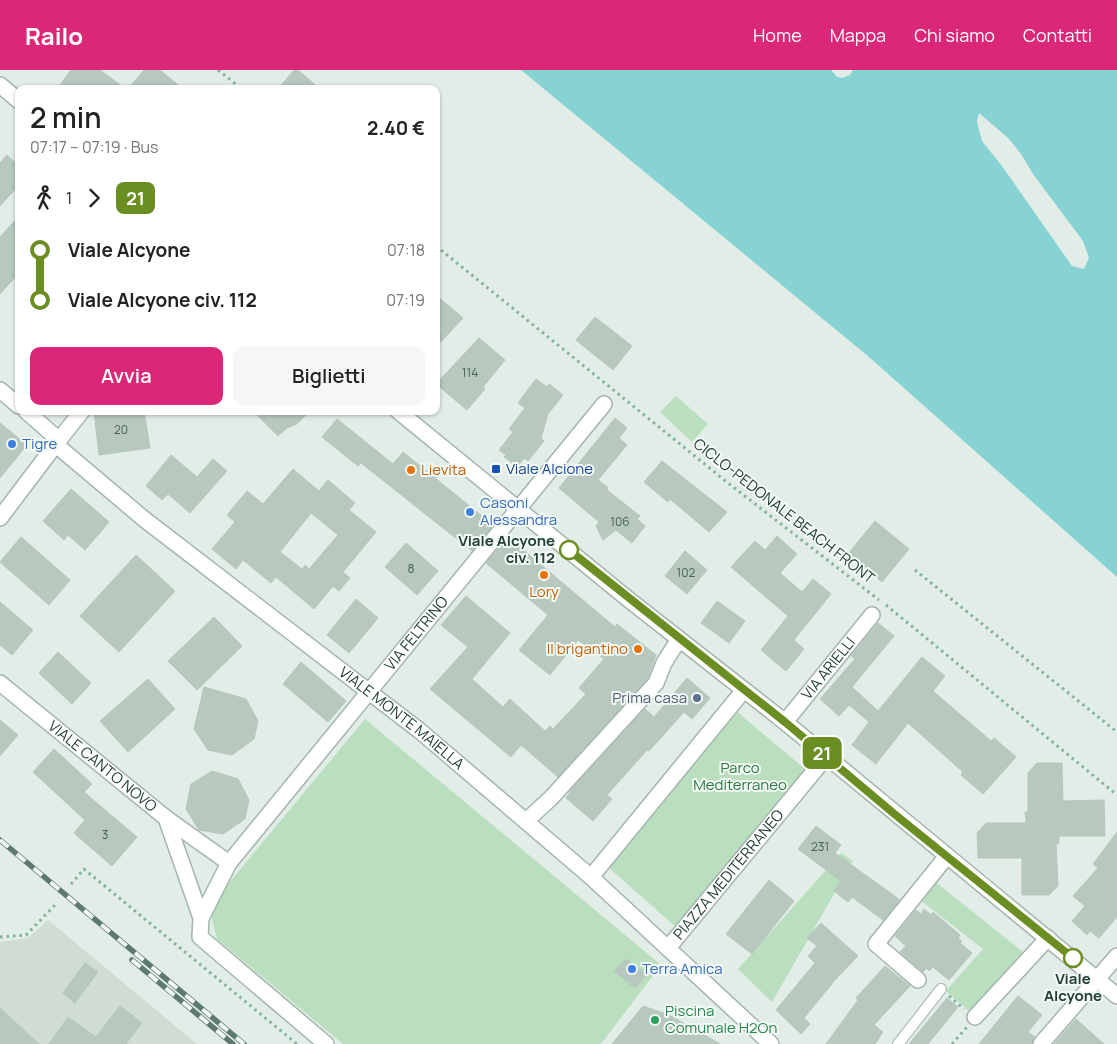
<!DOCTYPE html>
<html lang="it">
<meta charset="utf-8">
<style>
body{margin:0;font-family:Manrope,sans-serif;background:#f6f6f6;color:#222;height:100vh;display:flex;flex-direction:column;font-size:19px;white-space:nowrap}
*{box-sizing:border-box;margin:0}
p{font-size:16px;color:#767676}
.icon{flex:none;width:28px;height:28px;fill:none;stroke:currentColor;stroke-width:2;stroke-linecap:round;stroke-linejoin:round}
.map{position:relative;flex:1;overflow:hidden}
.panel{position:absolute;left:15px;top:15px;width:425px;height:330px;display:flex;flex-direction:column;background:#fff;border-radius:10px;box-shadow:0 1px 4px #0004}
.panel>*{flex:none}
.badge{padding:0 10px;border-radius:8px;font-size:18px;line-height:32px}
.map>.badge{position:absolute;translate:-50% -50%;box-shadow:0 0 0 2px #fff}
.legs{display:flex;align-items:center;gap:8px;height:55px;padding:0 15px;font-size:16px}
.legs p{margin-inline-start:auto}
.summary{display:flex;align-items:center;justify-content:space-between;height:85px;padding:0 15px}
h1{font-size:28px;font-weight:600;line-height:38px}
.cta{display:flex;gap:10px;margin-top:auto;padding:10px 15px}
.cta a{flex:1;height:58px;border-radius:10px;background:#db2777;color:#fff;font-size:20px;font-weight:600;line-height:58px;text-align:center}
.cta a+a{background:#f6f6f6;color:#222}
ul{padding:0 15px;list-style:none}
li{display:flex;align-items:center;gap:18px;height:50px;font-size:19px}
li i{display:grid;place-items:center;width:8px;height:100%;margin:0 6px;background:currentColor}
li i::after{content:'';width:12px;height:12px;margin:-6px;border:4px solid;border-radius:50%;background:#fff}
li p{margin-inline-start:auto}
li:first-child i{background:linear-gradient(#0000 50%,currentColor 0)}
li:last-child i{background:linear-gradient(currentColor 50%,#0000 0)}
header{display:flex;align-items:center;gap:30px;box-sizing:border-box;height:70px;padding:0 25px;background:#db2777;color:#fff}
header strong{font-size:24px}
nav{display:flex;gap:28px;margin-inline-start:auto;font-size:18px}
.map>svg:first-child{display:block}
.built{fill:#d0ddd5}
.green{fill:#badfbf}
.water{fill:#87d3d4}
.pier{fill:#e2ede7}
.building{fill:#b7c8bf;stroke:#b4c7bd;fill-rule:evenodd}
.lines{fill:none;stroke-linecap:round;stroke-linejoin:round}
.service-casing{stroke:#a4b5ad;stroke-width:12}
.pedestrian-casing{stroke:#a4b5ad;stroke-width:18}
.minor-casing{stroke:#a4b5ad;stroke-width:18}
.tertiary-casing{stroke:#a4b5ad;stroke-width:18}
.path{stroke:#81b29c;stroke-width:3;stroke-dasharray:2.5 4;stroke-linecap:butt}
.service{stroke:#fff;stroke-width:10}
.pedestrian{stroke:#fff;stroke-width:15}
.minor{stroke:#fff;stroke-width:15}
.tertiary{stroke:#fff;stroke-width:15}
.rail-casing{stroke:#5c7a6e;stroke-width:5.5}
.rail{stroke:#f3f9f5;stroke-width:4;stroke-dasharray:11;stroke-linecap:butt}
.line-1-casing{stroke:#fff;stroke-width:11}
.line-1{stroke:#6b8e23;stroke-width:8}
.shop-dot{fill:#3f7fe0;stroke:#f3f9f5;stroke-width:2}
.transit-dot{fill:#1a4fb4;stroke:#f3f9f5;stroke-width:2}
.food-dot{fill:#e8710a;stroke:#f3f9f5;stroke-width:2}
.stop-1-dot{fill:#fff;stroke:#6b8e23;stroke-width:2.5}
.service-dot{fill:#5c6f8a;stroke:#f3f9f5;stroke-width:2}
.leisure-dot{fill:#2e9e5b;stroke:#f3f9f5;stroke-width:2}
.labels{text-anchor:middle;stroke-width:4;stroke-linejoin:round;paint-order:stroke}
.number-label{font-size:12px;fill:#466156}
.shop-label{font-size:15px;fill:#366cbe;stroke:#f3f9f5;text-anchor:start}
.transit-label{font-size:15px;fill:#164399;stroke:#f3f9f5;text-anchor:start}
.food-label{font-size:15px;fill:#c56008;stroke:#f3f9f5;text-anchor:start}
.street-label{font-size:15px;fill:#213f33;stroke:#f3f9f5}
.stop-label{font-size:15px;font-weight:bold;fill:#213f33;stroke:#f3f9f5;text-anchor:end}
.service-label{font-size:15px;fill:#4e5e75;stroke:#f3f9f5;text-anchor:end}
.park-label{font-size:15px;fill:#29783d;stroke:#f3f9f5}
.leisure-label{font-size:15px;fill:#27864d;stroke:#f3f9f5;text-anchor:start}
</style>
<header>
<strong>Railo</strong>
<nav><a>Home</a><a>Mappa</a><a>Chi siamo</a><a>Contatti</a></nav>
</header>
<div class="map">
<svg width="1117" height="974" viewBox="0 0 1117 974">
<rect width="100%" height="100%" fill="#e2ede7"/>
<polygon class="built" points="48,850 197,974 0,974 0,872 28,868"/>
<g class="green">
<polygon points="676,326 708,354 692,372 660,342"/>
<polygon points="734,639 806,700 677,858 608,797"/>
<polygon points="365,649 661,895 601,974 343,974 217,869 209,837"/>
<polygon points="841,783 853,791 772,932 738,899"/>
<polygon points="933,810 1028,886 970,942 946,921 983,879 919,829"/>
</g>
<polygon class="water" points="521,0 1117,0 1117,507 869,287"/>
<g class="pier">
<polygon points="831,0 853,0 850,5 842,8 837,7"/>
<polygon points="979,43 1008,68 1021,84 1033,104 1083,171 1089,188 1084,199 1072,196 1002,96 982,71 977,52"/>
</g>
<g class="building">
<polygon points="71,0 100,0 126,19 57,19"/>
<polygon points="144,0 160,0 183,19 128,19"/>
<polygon points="294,0 298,0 320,19 278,19"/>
<polygon points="7,85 19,96 19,115 0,136 0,93"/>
<polygon points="19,146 19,203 0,224 0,167"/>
<polygon points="436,225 463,248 436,277"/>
<polygon points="595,247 632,276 613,300 576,270"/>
<polygon points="479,268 505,290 483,317 485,319 467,340 436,314"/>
<polygon points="536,309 547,317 549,314 563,325 548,344 541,368 544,371 528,391 524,388 517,397 504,387 506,385 499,380 513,362 509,359 525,338 518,333"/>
<polygon points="94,341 144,341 150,378 99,385"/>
<polygon points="253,341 310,341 297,354 287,358 278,366"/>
<polygon points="615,348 627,358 619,368 627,375 598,410 608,418 607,420 640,446 637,449 645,456 632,473 616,460 603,470 596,456 599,452 559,418"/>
<polygon points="337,349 393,394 403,382 493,455 472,481 361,393 358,396 322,367"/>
<polygon points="0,353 27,375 0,408"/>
<polygon points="171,385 197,407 213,389 227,401 190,443 168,424 162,430 146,416"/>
<polygon points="662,391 727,442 709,462 670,429 668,432 644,412"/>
<path d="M293 399 319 421 328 410 355 433 349 440 376 462 343 502 350 508 339 521 333 516 314 539 276 507 271 513 243 490 236 499 212 479 235 452 227 445 247 421 263 434ZM311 443 338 465 309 499 305 495 302 499 280 482Z"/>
<polygon points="71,419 109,452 85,480 68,465 64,470 43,451"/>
<polygon points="875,451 909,479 882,512 848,484"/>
<polygon points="777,466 797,484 780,503 802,522 813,509 831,524 794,570 804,579 786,601 761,580 788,546 731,497 755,471 765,480"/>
<polygon points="21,467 70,510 49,535 0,492"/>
<polygon points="508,467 615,557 617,554 656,585 648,608 558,707 521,675 511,687 430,619 468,577 441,555 466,526 510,563 472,609 503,637 510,629 545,661 550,656 553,659 586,624 579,618 604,589 578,570 550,605 519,580 548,545 486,493"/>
<polygon points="406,473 438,501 417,525 385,497"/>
<polygon points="685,481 707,500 687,524 665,506"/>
<polygon points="136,485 175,521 119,582 80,546"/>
<polygon points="356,529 378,548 349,583 327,565"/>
<polygon points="717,531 745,551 729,573 701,553"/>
<polygon points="0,532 33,560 12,585 0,575"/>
<polygon points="214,547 242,576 197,620 168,591"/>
<polygon points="878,553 894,566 852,617 878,641 922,587 945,606 933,621 991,671 994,668 1016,687 983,724 961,705 963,702 908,653 876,694 852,675 869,652 849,635 839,646 820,629 855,589 851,586"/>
<polygon points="58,582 91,613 72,634 39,603"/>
<polygon points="301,592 346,631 328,652 283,614"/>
<polygon points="687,608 710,628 692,649 684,642 649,681 647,680 607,725 612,729 593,751 566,728 572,719 645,639 654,647"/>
<polygon points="148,609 175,639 128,682 100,651"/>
<polygon points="204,617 246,629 258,651 254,669 232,685 208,680 194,659"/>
<polygon points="0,650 18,665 0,686"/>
<polygon points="54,679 92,714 84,722 137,767 112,796 74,763 85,750 33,702"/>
<polygon points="1037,693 1062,693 1063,731 1104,730 1105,766 1059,766 1059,773 1056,774 1058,816 1049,825 1022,825 1022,788 978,788 977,763 986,753 1026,753 1025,742 1028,742 1028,703"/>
<polygon points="212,701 238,709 249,730 245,749 223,764 199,760 186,739 191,714"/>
<polygon points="816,756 841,775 835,783 900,830 883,850 852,827 848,832 834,821 841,811 798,779"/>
<polygon points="1117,762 1117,847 1099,868 1090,861 1087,865 1072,851 1085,836 1073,826 1098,798 1093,794"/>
<polygon points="769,810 794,831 752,884 726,864"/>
<polygon points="924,839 931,845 933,842 960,865 958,868 962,871 960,873 972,883 949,910 933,897 929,901 926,898 923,902 900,882 906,876 895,866 916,840 921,844"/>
<polygon points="821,853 858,886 835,910 804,948 810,954 801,964 776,940 815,893 808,886 817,876 807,868"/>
<polygon points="626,889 647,905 635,918 614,901"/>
<polygon points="85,893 98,902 75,933 63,923"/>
<polygon points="885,896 910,916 874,955 883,962 875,974 826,974 858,930 856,928"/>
<polygon points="1018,926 1042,945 1028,962 1035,967 1032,974 979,974"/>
<polygon points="947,928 958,937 928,974 909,974"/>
<polygon points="120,936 142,953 126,974 49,974 68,947 96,967"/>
<polygon points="643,936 669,945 720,974 612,974"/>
<polygon points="0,938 39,974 0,974"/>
<polygon points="1076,949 1104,974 1054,974"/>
</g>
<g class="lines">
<defs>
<polyline id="service" points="898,974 941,919"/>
<polyline id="pedestrian" points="975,947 1048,868"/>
<g id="minor">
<polyline points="0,320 19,336"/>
<polyline points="59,370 82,341"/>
<path id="s1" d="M55 374 144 449 420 661 591 807 771 974"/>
<polyline points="0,448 59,370 26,341"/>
<path id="s2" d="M0 613 166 748 201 848 200 867 326 974"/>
<path id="s3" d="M785 652 872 545"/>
<polyline points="166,748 229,793"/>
<polyline points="526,751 551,728 656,613 664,593 679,569"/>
<polyline points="591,807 744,620"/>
<path id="s4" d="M201 848 229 793 604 334"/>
<path id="s5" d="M668 878 826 687"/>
<polyline points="918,910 876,874 947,786"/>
<polyline points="1041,974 1117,886"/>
</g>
<g id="tertiary">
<polyline points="0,15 19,31"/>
<polyline points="398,341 628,529 785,652 1117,926"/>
</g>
</defs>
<use href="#service" class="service-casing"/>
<use href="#pedestrian" class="pedestrian-casing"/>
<use href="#minor" class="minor-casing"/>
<use href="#tertiary" class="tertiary-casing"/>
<g class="path">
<polyline points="218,0 242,19"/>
<polyline points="436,176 728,413 879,530"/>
<polyline points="915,500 1117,662"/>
<polyline points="886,535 1117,725"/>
<polyline points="71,814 84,799 297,974"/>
<polyline points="0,867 26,865 57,833"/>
<polyline points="949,926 964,939"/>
<polyline points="952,974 967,957"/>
</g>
<use href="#service" class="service"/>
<use href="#pedestrian" class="pedestrian"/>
<use href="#minor" class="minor"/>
<use href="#tertiary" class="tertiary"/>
<defs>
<g id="rail">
<polyline points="0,770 244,974"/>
<polyline points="132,890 233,974"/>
</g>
</defs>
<use href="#rail" class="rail-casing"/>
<use href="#rail" class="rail"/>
</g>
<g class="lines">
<defs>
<polyline id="line-1" points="569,480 785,652 898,747 1073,888"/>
</defs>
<use href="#line-1" class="line-1-casing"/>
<use href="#line-1" class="line-1"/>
</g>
<g class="shop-dot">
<circle cx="12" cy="374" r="5"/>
<circle cx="470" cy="442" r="5"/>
<circle cx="632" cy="899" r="5"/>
</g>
<rect class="transit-dot" x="491" y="394" width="10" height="10" rx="2.5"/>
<g class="food-dot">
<circle cx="411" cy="400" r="5"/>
<circle cx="544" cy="505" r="5"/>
<circle cx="638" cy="579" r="5"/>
</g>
<g class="stop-1-dot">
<circle cx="569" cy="480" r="9"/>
<circle cx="1073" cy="888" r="9"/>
</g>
<circle class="service-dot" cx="697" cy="628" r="5"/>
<circle class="leisure-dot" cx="655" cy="950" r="5"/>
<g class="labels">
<g class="number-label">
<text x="470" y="307">114</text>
<text x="121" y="364">20</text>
<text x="620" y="456">106</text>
<text x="411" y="503">8</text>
<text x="686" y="507">102</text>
<text x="105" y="769">3</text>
<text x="820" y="781">231</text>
</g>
<g class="shop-label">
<text x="22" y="379">Tigre</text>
<text x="480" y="438">Casoni<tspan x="480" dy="17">Alessandra</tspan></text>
<text x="642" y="904">Terra Amica</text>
</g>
<g class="transit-label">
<text x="506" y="404">Viale Alcione</text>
</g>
<g class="food-label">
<text x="421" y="405">Lievita</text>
<text x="544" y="527" text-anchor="middle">Lory</text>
<text x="628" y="584" text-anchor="end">Il brigantino</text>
</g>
<g class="street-label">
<text transform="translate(784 441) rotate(38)" y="5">CICLO-PEDONALE BEACH FRONT</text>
<text dy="5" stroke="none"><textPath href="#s4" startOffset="358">VIA FELTRINO</textPath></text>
<text dy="5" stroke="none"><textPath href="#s3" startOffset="69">VIA ARIELLI</textPath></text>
<text dy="5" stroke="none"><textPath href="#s1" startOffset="442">VIALE MONTE MAIELLA</textPath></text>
<text dy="5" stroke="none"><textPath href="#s2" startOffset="132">VIALE CANTO NOVO</textPath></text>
<text dy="5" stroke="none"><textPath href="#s5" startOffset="95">PIAZZA MEDITERRANEO</textPath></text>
</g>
<g class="stop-label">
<text x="555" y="476">Viale Alcyone<tspan x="555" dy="17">civ. 112</tspan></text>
<text x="1073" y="914" text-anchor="middle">Viale<tspan x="1073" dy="17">Alcyone</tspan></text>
</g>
<g class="service-label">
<text x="687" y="633">Prima casa</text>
</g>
<g class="park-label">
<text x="740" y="703">Parco<tspan x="740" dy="17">Mediterraneo</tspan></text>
</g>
<g class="leisure-label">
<text x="665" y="946">Piscina<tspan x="665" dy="17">Comunale H2On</tspan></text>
</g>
</g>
</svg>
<b class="badge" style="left:822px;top:683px;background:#6b8e23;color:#fff">21</b>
<section class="panel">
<div class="summary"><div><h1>2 min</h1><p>07:17 – 07:19 · Bus</p></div><b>2.40 €</b></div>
<div class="legs"><svg class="icon" aria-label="walk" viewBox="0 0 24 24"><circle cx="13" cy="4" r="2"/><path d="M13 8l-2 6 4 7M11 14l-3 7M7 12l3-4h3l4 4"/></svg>1<svg class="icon" aria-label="forward" viewBox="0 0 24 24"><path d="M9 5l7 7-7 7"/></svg><b class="badge" style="background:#6b8e23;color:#fff">21</b></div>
<ul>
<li><i style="color:#6b8e23"></i><b>Viale Alcyone</b><p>07:18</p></li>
<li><i style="color:#6b8e23"></i><b>Viale Alcyone civ. 112</b><p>07:19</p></li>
</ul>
<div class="cta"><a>Avvia</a><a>Biglietti</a></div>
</section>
</div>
